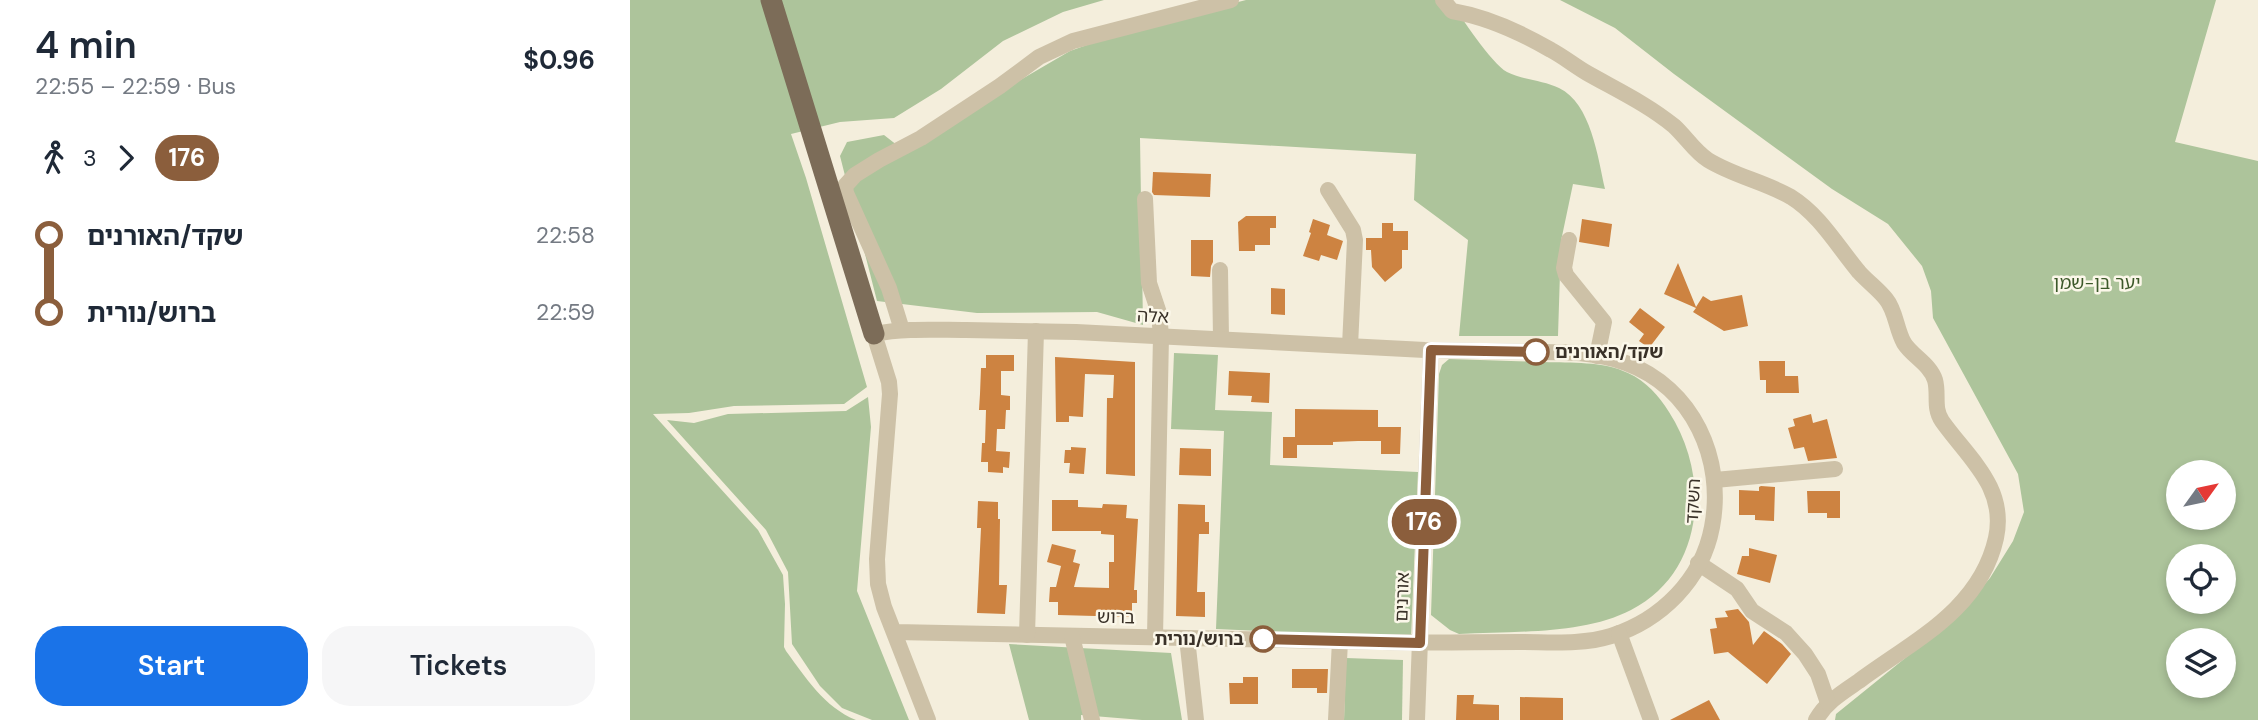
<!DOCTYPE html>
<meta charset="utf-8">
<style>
body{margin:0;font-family:"DM Sans","Noto Sans Hebrew",sans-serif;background:#f6f6f7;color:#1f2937;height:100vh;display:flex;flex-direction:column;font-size:26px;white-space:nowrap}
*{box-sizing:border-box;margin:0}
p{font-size:23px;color:#747a83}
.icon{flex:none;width:38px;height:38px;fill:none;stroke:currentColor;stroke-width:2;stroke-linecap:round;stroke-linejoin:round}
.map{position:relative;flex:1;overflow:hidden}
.side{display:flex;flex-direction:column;background:#fff;width:630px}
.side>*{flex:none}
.badge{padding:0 14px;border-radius:23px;font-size:24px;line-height:46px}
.needle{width:46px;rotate:57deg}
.controls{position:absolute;left:1536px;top:460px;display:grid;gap:14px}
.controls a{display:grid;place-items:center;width:70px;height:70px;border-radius:50%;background:#fff;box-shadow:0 4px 10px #0003;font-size:35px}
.map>.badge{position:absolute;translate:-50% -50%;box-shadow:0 0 0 4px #fff}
.legs{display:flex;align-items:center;gap:10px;height:77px;padding:0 35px;font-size:23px}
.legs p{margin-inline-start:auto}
.summary{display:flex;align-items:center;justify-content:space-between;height:119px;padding:0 35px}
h1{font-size:38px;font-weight:600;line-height:52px}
.primary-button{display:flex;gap:14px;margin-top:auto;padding:14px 35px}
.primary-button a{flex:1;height:80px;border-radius:28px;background:#1a73e8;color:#fff;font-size:28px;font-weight:600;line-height:80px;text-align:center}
.primary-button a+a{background:#f6f6f7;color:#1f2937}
ul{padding:0 35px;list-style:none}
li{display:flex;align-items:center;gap:24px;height:77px;font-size:26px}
li i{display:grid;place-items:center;width:10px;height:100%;margin:0 9px;background:currentColor}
li i::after{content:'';width:18px;height:18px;margin:-9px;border:5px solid;border-radius:50%;background:#fff}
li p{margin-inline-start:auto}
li:first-child i{background:linear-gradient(#0000 50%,currentColor 0)}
li:last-child i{background:linear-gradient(currentColor 50%,#0000 0)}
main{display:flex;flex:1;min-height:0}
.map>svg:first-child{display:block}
.green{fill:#adc49b;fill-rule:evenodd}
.building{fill:#cd8341}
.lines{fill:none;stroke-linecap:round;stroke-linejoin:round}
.minor{stroke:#cdc1a7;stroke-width:16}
.major{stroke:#7c6c58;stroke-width:21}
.line-1-casing{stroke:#fff;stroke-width:16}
.line-1{stroke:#8b5e3c;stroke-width:10}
.stop-1-dot{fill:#fff;stroke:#8b5e3c;stroke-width:3.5}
.labels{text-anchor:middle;stroke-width:5;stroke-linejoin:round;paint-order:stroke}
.park-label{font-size:18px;fill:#3d592a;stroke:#fbf7e9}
.street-label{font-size:18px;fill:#393128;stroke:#fbf7e9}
.stop-label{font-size:18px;font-weight:bold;fill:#393128;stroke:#fbf7e9;text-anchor:start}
</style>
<main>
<section class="side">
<div class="summary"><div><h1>4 min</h1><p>22:55 – 22:59 · Bus</p></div><b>$0.96</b></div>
<div class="legs"><svg class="icon" aria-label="walk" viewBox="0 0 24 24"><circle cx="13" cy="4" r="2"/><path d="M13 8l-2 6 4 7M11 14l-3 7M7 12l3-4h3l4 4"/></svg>3<svg class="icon" aria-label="forward" viewBox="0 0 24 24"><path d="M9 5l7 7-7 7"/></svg><b class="badge" style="background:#8b5e3c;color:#fff">176</b></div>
<ul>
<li><i style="color:#8b5e3c"></i><b>שקד/האורנים</b><p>22:58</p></li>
<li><i style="color:#8b5e3c"></i><b>ברוש/נורית</b><p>22:59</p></li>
</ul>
<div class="primary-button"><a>Start</a><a>Tickets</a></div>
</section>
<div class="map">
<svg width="1628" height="720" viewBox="0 0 1628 720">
<rect width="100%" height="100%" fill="#f4eedc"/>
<g class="green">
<path d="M0 0H474L433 12 373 41 311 89 264 118 210 122 161 134 176 178 237 387 214 404 104 406 59 413 23 414 128 530 153 575 155 604 154 647 156 651C176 678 194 707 226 720H0Z"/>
<path d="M616 0H820C831 17 861 63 877 72 893 80 913 80 929 88 961 103 968 158 975 189L943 184 931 241 928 336H829L838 240 784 200 786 154 510 138 513 325 467 312 347 313 247 301 210 156 217 142 254 135 272 149 440 51 499 30Z"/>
<path d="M930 0H1586L1545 142 1628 161V720H1205L1206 714 1326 617 1360 578 1383 541 1394 512 1388 474 1303 318 1301 291 1292 266 1258 224 1202 189 1044 74 985 28ZM1549 472H1594V518H1549ZM1549 556H1594V602H1549ZM1549 640H1594V686H1549Z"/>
<polygon points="544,353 588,355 585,410 642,412 640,465 788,472 781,638 586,629 594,431 541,429"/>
<path d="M819 359C851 360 883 361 914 362 941 363 973 361 998 373 1016 381 1029 396 1039 412 1081 477 1075 572 1001 610 953 635 883 631 829 634L820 630 801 615 809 374 812 365Z"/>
<polygon points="238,397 241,427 227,591 279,720 242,720 212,708 190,686 162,644 158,572 136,530 37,420 64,423 98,414 216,411"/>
<polygon points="379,644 541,653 552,720 512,720 451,715 451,720 399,720"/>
<polygon points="716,658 773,660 772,720 714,720"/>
</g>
<g class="building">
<polygon points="523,172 581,174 580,197 524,195 522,192"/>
<polygon points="616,216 646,216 646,228 640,228 640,245 625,245 625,251 609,251 608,222"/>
<polygon points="683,219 700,225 697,235 713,241 707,260 691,255 689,261 673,256 681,233 679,232"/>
<polygon points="952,219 982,224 979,247 949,242"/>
<polygon points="752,223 763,223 763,231 778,231 778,250 772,250 772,268 755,282 742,267 741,250 736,250 736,238 752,238"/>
<polygon points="561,240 583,240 583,262 581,266 580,277 561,276"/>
<polygon points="1048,263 1066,307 1073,296 1081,301 1112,295 1118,326 1094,331 1063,312 1066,308 1034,294"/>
<polygon points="641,288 655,289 655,315 641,314"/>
<polygon points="1010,308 1035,327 1019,348 1009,341 1014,334 999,322"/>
<polygon points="356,355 384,355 384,371 371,371 371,395 380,396 380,410 376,410 375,429 367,429 366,451 380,452 379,468 373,467 373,473 358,472 358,462 351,462 352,443 355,443 356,410 349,410 350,394 351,368 356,368"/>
<polygon points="425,357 505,362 505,476 476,474 477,398 483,398 484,375 455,374 453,417 439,416 439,422 426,422"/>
<polygon points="1129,361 1155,361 1155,376 1168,376 1169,393 1136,393 1136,380 1130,380"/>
<polygon points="599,371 640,373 639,403 621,402 622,396 598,395"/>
<polygon points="665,409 748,410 748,427 771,427 770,454 751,454 751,441 728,441 703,442 703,445 667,445 667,458 653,458 653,437 665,437"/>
<polygon points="1181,414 1183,423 1197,419 1207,458 1178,461 1174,447 1164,449 1158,428 1165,426 1163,419"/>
<polygon points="441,447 456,448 454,474 439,473 440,463 434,463 435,450 441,450"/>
<polygon points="550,448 581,449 581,476 549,475"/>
<polygon points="1131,486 1145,487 1144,521 1125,520 1125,515 1109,515 1109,490 1129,491 1129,487"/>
<polygon points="1177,491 1210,491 1210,518 1197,518 1197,513 1178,513"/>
<polygon points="422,500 448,500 448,507 472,508 473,504 497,505 496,518 508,519 504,590 507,590 507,603 502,603 502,617 428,615 428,602 419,602 420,587 426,587 431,566 417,562 422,544 446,550 443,562 450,564 444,587 479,588 479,562 484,562 484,535 471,534 471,531 422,531"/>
<polygon points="348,501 368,502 368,519 370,519 369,585 377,585 375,614 347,613 351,528 347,528"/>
<polygon points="548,504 575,505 575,522 579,522 579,534 569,534 567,592 575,592 575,617 546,616"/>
<polygon points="1119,548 1147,555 1140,583 1107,574 1112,556 1119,556"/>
<polygon points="1108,609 1119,622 1123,645 1134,631 1152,644 1161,654 1137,684 1098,652 1084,654 1080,629 1087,628 1085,618 1098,617 1095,611"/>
<polygon points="662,669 698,669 697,693 687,693 687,688 662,688"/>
<polygon points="613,677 628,677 628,704 600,704 599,683 613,683"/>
<polygon points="827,695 844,695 843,704 869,705 869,720 826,720"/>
<polygon points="890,697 933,698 933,720 890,720"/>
<polygon points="1079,700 1090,720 1040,720"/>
</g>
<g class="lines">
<g class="minor">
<path d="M813 0 822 11C857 17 890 32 921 50 934 57 945 66 957 73 987 90 1017 104 1044 126 1056 137 1065 152 1078 160 1104 176 1135 182 1161 197 1190 215 1208 247 1229 272 1238 282 1248 289 1256 299 1266 311 1266 329 1274 343 1282 356 1300 364 1305 380 1309 394 1303 408 1312 421 1338 458 1377 487 1366 538 1350 610 1283 641 1229 681 1213 692 1196 702 1186 720"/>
<polyline points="698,190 723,230 725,240 720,346"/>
<polyline points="515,199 519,283 529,313 531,336 525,637"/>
<polyline points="939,240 934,268 936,275 974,322 967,356"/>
<polyline points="590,270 591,339"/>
<polyline points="272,330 259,288 216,193 215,186 225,175 249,160 291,138 370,86 409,57 443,41 601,0"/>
<polyline points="1085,480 1205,469"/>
<polyline points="1068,563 1107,589 1122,611 1156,633 1175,654 1188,674 1198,703"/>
<path d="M265 632C427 635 589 639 752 642 798 643 844 642 890 642 920 642 952 645 981 636 1031 620 1072 580 1082 527 1095 459 1063 388 996 363 967 352 935 352 905 352 868 351 832 351 795 350 678 344 562 337 446 332 409 331 372 331 336 330 305 330 274 328 244 334L259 382 260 394 247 559 248 584 254 607 298 720"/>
<polyline points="989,633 1021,720"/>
<polyline points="397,635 406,331"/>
<polyline points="442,636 462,720"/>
<polyline points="557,638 566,720"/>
<polyline points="706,720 710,641"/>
<polyline points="787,720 801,350"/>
</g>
<polyline class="major" points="141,0 244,334"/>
</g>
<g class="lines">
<defs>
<polyline id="line-1" points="633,639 790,643 801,350 906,352"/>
</defs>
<use href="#line-1" class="line-1-casing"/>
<use href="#line-1" class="line-1"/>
</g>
<g class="stop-1-dot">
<circle cx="906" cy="352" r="12"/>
<circle cx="633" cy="639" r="12"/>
</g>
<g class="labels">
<g class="park-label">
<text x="1467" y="289">יער בן-שמן</text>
</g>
<g class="street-label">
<text transform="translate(523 316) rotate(3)" y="6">אלה</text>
<text transform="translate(1063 501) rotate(-87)" y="6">השקד</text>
<text transform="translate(772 597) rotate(-88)" y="6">אורנים</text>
<text transform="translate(486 617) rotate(1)" y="6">ברוש</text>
</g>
<g class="stop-label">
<text x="925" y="358">שקד/האורנים</text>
<text x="614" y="645" text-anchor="end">ברוש/נורית</text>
</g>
</g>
</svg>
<div class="controls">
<a><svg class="needle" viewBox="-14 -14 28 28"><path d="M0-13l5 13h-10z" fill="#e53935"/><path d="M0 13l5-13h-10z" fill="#747a83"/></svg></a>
<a><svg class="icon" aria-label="locate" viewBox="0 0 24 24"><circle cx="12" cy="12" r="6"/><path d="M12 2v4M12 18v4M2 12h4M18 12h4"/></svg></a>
<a><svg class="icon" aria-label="layers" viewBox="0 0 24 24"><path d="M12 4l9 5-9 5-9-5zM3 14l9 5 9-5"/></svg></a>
</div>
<b class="badge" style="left:794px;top:522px;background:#8b5e3c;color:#fff">176</b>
</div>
</main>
